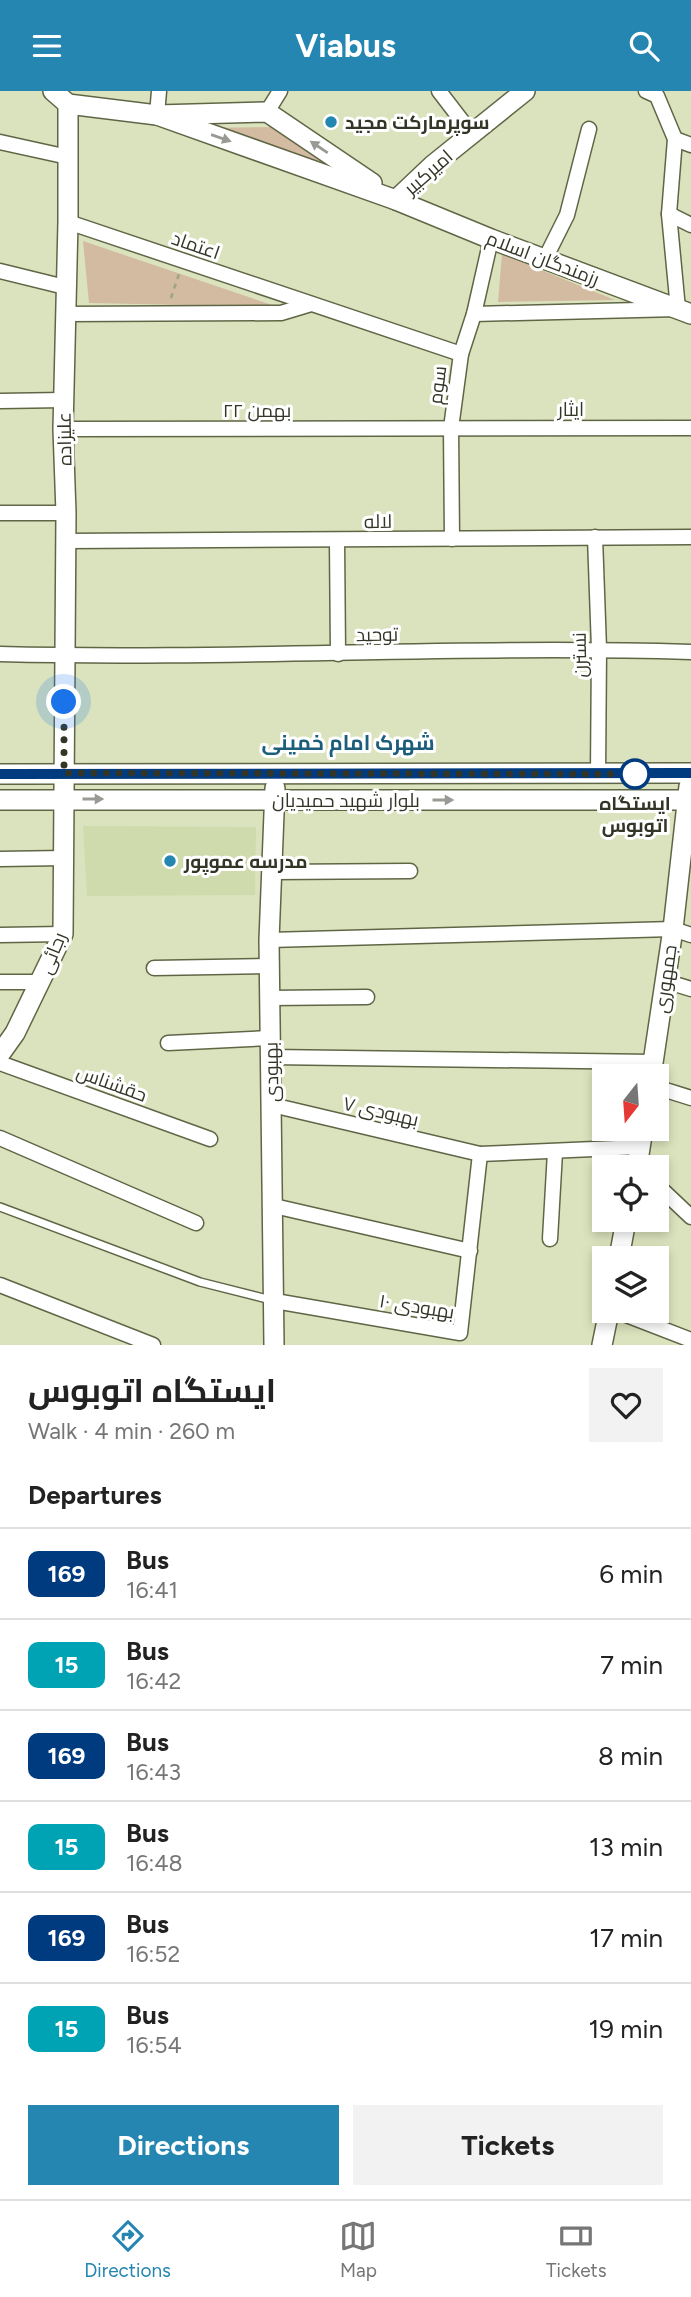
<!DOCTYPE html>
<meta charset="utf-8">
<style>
body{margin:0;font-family:Figtree,Cairo,sans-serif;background:#f2f2f2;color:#222;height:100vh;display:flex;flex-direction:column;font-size:26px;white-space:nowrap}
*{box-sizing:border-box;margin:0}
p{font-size:23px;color:#767676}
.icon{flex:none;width:38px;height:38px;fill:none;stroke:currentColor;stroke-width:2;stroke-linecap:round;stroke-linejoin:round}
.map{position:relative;height:1254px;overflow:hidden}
.panel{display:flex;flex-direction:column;background:#fff;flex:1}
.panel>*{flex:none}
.badge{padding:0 14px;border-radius:10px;font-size:24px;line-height:46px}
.needle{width:46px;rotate:197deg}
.fabs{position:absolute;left:592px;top:973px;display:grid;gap:14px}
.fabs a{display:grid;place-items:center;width:77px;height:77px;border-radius:0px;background:#fff;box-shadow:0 4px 10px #0003;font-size:35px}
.you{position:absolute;width:35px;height:35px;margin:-18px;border:5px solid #fff;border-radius:50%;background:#1a73e8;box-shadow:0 0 0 10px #1a73e833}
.map>.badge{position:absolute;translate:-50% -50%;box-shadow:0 0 0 4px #fff}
h2{padding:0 28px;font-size:26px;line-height:63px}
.round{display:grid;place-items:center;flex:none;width:74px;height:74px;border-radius:0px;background:#f2f2f2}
.headline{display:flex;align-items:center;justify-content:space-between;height:119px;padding:0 28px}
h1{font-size:33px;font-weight:700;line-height:52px}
.cta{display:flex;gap:14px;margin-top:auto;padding:14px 28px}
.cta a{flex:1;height:80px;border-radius:0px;background:#2486b1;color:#fff;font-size:28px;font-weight:700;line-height:80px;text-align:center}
.cta a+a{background:#f2f2f2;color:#222}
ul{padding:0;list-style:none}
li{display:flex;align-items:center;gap:21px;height:91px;padding:0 28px;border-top:2px solid #e0e0e0}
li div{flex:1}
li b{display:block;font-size:26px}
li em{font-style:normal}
li .badge{min-width:77px;font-weight:700;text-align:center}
header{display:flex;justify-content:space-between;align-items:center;height:91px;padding:0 28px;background:#2486b1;color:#fff;font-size:32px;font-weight:700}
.tabs{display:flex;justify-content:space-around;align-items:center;height:98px;border-top:2px solid #e0e0e0;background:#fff;font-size:19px;color:#767676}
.tabs a{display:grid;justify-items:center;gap:4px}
.tabs .on{color:#2486b1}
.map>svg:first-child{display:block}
.built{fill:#cfdaad}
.green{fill:#d2bba0}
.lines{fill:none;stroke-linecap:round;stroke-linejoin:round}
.lane-casing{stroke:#5f6646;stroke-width:10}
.street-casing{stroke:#5f6646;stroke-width:17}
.secondary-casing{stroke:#5f6646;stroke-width:22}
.path{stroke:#9ea487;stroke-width:2.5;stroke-dasharray:5 5;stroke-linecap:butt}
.lane{stroke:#fff;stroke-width:7}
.street{stroke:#fff;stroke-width:14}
.secondary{stroke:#fff;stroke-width:19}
.oneway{fill:#999a93}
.line-casing{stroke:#fff;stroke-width:16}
.line{stroke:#003b80;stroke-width:10}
.walk{stroke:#333627;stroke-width:7;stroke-dasharray:0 12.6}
.poi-dot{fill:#2486b1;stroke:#fff;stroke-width:2.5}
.stop-dot{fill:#fff;stroke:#003b80;stroke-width:3.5}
.labels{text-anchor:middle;stroke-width:6;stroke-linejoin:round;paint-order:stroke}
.poi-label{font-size:19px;font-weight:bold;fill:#333627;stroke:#fff;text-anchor:start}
.street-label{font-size:19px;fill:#333627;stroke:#fff}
.stop-label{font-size:19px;font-weight:bold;fill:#333627;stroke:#fff}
.neighbourhood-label{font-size:21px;font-weight:bold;fill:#1b5d7a;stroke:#fff}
</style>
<header><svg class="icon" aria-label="menu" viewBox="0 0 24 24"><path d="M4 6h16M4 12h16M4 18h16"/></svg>Viabus<svg class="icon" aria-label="search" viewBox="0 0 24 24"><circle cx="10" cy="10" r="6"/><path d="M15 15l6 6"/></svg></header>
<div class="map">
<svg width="691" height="1254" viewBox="0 0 691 1254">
<rect width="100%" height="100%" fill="#dbe3be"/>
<polygon class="built" points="83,735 256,736 255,804 87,805"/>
<g class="green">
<polygon points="277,36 351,87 200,37"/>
<polygon points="83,150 278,216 89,212"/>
<polygon points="502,163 615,209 498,211"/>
</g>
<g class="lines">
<defs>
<polyline id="lane" points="0,1116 200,1191 271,1209"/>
<g id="street">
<polyline points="439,0 472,43"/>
<polyline points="267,21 280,0"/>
<polyline points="157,24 159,0"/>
<polyline points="675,48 691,54"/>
<polyline points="0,51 68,66"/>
<polyline points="669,123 691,134"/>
<polyline points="68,131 461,263"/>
<polyline points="545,168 567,124 589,38"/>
<polyline points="0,180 65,196"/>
<polyline points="65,223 281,222 311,213"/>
<polyline points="474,223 678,218 669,123 675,48 657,5 646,0"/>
<polyline points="0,310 64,309"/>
<polyline points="63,338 691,337"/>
<polyline points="0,422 66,422"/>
<polyline points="595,446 599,558 598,683"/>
<polyline points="452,448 451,337 461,263 474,223 491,148"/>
<polyline points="66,450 691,446"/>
<polyline points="337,450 338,563"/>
<path d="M0 563C230 569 461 554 691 561"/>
<polyline points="0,768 64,767"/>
<polyline points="273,781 410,780"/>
<polyline points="0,844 63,843"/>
<polyline points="269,849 673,838 691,844"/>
<polyline points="154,877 270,875"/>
<polyline points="665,890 691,898"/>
<polyline points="0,891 40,891"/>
<polyline points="270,907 367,906"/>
<polyline points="168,952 270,947"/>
<polyline points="271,966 653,971"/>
<polyline points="0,972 210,1048"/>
<polyline points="656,996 691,1007"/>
<polyline points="272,1014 480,1063 640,1056"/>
<polyline points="0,1047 196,1132"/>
<polyline points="656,1093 691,1126"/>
<polyline points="274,1115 470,1160"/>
<polyline points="550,1148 555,1061"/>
<polyline points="0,1194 153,1254"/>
<polyline points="275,1210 460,1242 480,1063"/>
<polyline points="616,1220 691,1249"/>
</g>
<g id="secondary">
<polyline points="53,0 68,13 157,24 267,21 372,92"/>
<polyline points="157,24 396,109 491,148 691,223"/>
<polyline points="396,109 433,74 525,0"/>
<polyline points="0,683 691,682"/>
<polyline points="0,709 691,709"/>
<polyline points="0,963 15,942 63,843 66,422 63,338 68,131 68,13"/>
<polyline points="651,985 673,838 689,695"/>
<polyline points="637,1076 643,1038"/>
<polyline points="619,1167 626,1129"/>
<polyline points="274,1254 269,849 275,697"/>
<polyline points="602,1254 609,1220"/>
</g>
</defs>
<use href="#lane" class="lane-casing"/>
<use href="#street" class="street-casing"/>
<use href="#secondary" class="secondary-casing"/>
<polyline class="path" points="171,207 179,183"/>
<use href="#lane" class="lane"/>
<use href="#street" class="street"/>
<use href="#secondary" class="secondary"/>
</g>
<defs><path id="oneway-solid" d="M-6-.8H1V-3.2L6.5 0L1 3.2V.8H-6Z" transform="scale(1.75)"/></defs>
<g class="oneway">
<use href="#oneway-solid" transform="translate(221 47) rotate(19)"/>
<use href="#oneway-solid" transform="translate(319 56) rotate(-146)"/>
<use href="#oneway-solid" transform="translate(93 708)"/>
<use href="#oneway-solid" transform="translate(443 709)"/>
</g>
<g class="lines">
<defs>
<polyline id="line" points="0,683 691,682"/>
</defs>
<use href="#line" class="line-casing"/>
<use href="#line" class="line"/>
<polyline class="walk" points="64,611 64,682 635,683"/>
</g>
<g class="poi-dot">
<circle cx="331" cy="31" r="7"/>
<circle cx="170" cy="770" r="7"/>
</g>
<circle class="stop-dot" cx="635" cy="683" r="14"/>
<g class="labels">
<g class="poi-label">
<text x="345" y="38">سوپرمارکت مجید</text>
<text x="184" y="777">مدرسه عموپور</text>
</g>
<g class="street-label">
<text transform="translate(428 81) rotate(-41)" y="7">امیرکبیر</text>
<text transform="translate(196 154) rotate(19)" y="7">اعتماد</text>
<text transform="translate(543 167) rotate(21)" y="7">رزمندگان اسلام</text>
<text transform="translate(437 294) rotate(-83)" y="7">سوم</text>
<text x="571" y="325">ایثار</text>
<text x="257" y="326">۲۲ بهمن</text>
<text transform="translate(64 348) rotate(-91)" y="7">علیزاده</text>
<text transform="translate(378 430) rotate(-1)" y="7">لاله</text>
<text transform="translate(377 543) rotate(-1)" y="7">توحید</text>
<text transform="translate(579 564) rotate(-91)" y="7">نسترن</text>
<text x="346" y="716">بلوار شهید حمیدیان</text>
<text transform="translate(52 862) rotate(-68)" y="7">رجائی</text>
<text transform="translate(665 888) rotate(-82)" y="7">جمهوری</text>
<text transform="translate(271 981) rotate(-91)" y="7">بهبودی</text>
<text transform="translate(112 992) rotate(20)" y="7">حقشناس</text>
<text transform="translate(381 1020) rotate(13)" y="7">بهبودی ۷</text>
<text transform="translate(417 1215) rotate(9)" y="7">بهبودی ۱۰</text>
</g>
<g class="stop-label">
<text x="635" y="719">ایستگاه<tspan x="635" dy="22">اتوبوس</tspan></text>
</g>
<g class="neighbourhood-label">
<text x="348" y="659">شهرک امام خمینی</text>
</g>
</g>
</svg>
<div class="fabs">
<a><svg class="needle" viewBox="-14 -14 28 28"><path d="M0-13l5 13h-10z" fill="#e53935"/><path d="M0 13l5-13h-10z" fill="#767676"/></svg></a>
<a><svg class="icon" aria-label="locate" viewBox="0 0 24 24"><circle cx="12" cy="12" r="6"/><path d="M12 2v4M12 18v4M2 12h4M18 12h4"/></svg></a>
<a><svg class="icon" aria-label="layers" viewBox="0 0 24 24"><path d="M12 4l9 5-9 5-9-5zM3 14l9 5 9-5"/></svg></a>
</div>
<div class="you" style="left:64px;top:611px"></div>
</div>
<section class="panel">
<div class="headline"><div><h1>ایستگاه اتوبوس</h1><p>Walk · 4 min · 260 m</p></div><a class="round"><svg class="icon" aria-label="heart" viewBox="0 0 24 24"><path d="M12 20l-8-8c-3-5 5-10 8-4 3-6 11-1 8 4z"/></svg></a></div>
<h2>Departures</h2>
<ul>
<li><span class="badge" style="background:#003b80;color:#fff">169</span><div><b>Bus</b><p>16:41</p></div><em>6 min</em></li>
<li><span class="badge" style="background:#00a3b4;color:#fff">15</span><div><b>Bus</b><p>16:42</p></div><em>7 min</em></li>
<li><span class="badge" style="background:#003b80;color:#fff">169</span><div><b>Bus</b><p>16:43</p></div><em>8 min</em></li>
<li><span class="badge" style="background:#00a3b4;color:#fff">15</span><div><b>Bus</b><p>16:48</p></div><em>13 min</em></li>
<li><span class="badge" style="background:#003b80;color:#fff">169</span><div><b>Bus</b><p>16:52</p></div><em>17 min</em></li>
<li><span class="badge" style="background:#00a3b4;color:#fff">15</span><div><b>Bus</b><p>16:54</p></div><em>19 min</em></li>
</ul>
<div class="cta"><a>Directions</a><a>Tickets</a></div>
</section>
<nav class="tabs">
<a class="on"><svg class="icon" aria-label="directions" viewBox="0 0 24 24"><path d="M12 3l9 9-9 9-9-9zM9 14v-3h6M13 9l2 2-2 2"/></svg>Directions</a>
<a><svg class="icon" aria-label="map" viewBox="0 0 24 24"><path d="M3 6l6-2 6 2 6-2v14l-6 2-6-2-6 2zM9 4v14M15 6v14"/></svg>Map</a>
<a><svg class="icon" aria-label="tickets" viewBox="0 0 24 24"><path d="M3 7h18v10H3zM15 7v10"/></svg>Tickets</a>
</nav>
